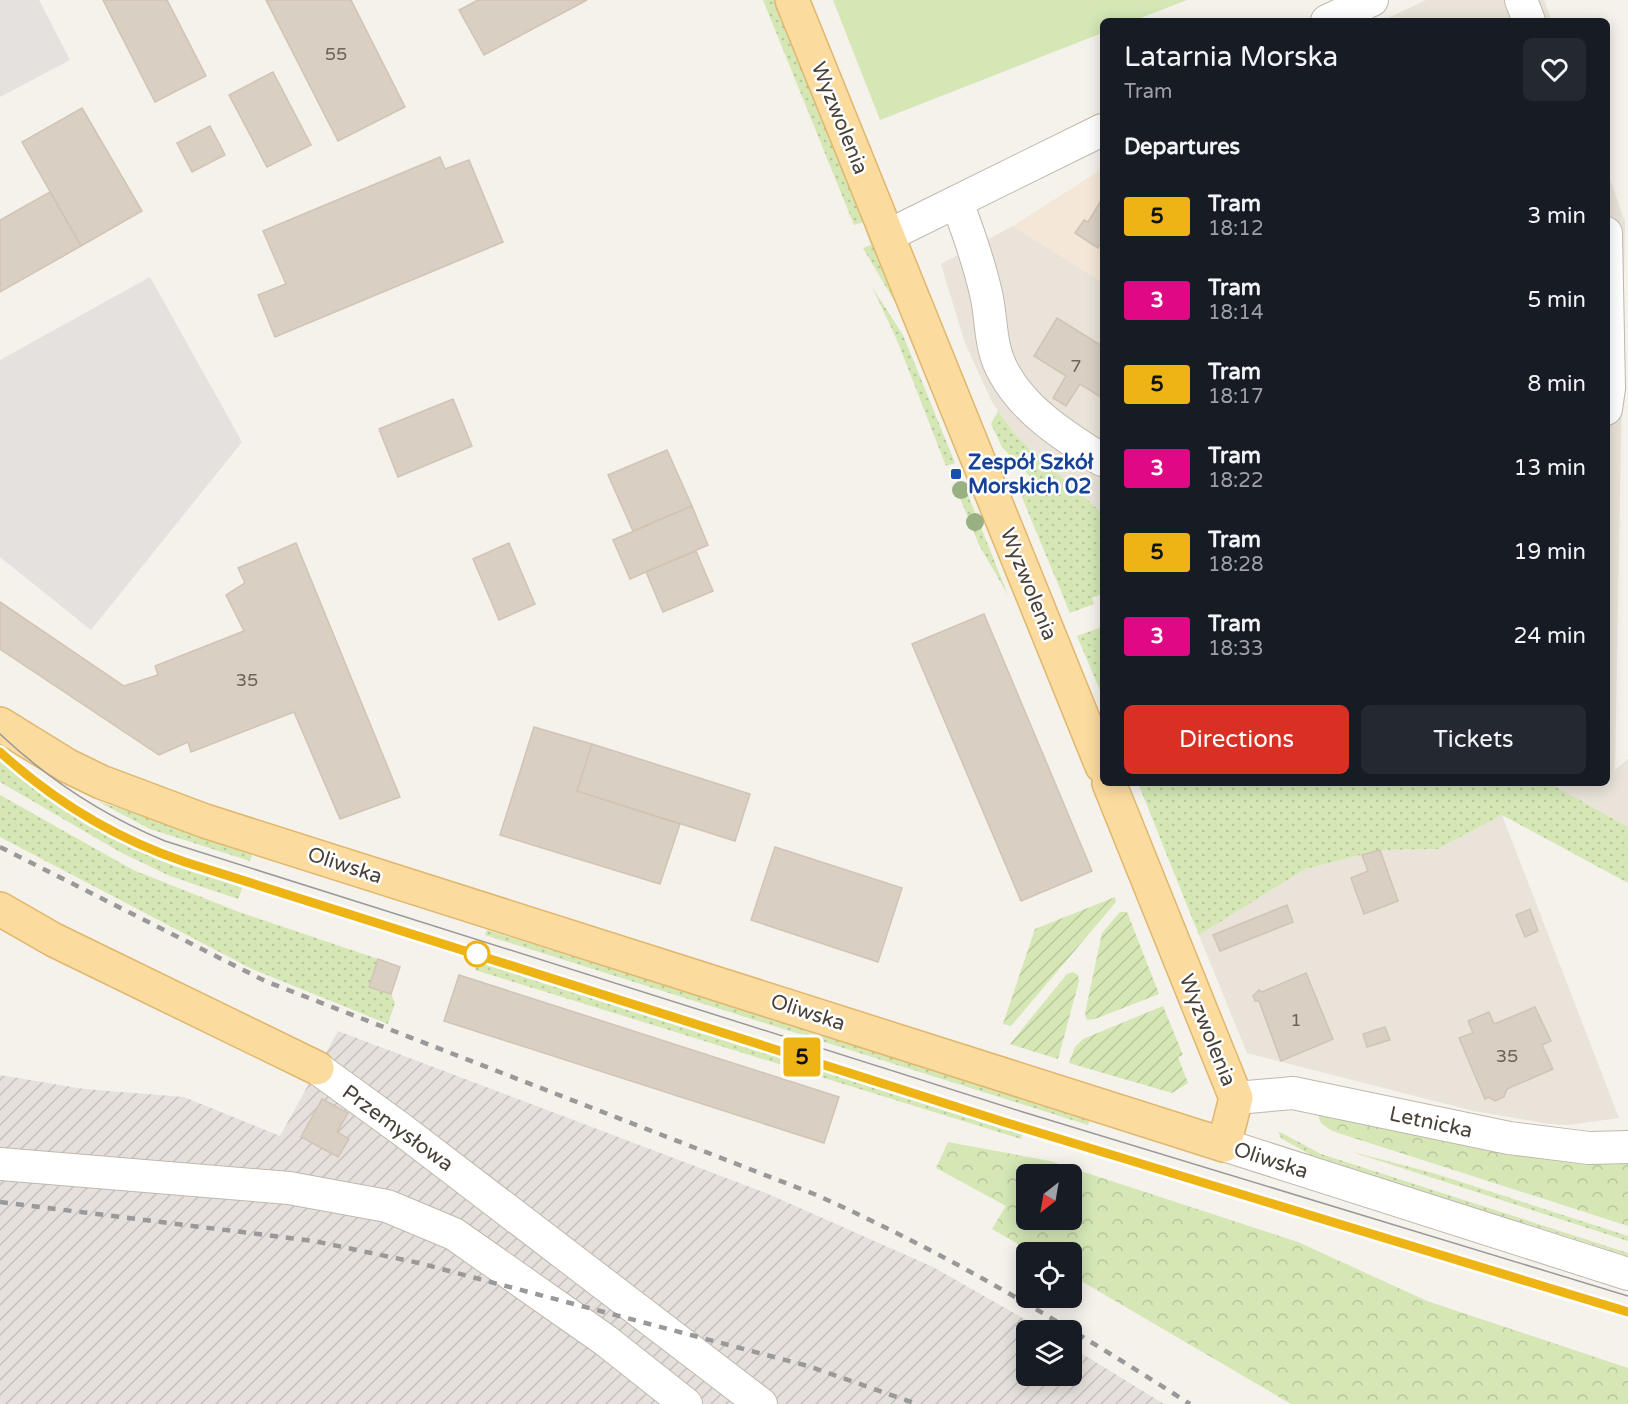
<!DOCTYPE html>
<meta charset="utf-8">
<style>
body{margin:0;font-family:"Varela Round",sans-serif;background:#242831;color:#f1f3f6;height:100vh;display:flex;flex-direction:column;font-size:22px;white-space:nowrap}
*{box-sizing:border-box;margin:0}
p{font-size:20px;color:#9ea1a6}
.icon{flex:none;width:33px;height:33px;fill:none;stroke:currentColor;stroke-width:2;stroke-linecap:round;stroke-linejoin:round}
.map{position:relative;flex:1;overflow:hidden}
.panel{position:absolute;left:1100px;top:18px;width:510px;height:768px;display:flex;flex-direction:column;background:#171b24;border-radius:9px;box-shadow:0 3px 15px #0003}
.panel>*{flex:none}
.badge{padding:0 12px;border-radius:4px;font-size:21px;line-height:39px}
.needle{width:39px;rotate:211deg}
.controls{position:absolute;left:1016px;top:1164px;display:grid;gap:12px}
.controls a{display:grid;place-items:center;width:66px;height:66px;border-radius:9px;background:#171b24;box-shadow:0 3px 15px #0003;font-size:30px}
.map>.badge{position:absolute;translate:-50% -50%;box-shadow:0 0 0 3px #fff}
h2{padding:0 24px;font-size:22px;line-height:54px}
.round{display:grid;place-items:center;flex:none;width:63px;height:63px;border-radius:9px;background:#242831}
.summary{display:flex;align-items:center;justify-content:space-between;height:102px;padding:0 24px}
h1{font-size:28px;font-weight:600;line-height:45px}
.cta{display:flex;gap:12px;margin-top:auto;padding:12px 24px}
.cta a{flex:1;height:69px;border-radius:9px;background:#d93025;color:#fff;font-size:24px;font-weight:600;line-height:69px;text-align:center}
.cta a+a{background:#242831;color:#f1f3f6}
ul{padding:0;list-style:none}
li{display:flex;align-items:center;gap:18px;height:84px;padding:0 24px}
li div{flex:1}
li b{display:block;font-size:22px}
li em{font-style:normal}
li .badge{min-width:66px;font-weight:700;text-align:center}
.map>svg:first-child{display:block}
.residential{fill:#e9e3d9}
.commercial{fill:#f5e7d7}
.industrial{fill:url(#industrial-furrows)}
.grass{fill:url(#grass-dots)}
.forest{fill:url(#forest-crowns);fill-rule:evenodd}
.garden{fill:url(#garden-furrows)}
.pitch{fill:#d4e7b5}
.parking{fill:#e4e1df}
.building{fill:#d9cfc3;stroke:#d1c4b4;stroke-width:1.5}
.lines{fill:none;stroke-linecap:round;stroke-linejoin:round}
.minor-casing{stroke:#c0b8ad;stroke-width:34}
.major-casing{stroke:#e0b76d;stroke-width:36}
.minor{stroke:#fff;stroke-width:32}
.major{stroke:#fbdb9e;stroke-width:33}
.tram{stroke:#999;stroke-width:1.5}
.rail{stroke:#999;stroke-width:4.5;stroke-dasharray:8 8;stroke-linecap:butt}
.tree{fill:#99b082}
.line-casing{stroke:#fff;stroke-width:14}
.line{stroke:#eeb416;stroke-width:9}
.transit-dot{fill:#1a4fb4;stroke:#fff;stroke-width:2}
.stop-dot{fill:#fff;stroke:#eeb416;stroke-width:3}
.labels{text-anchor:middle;stroke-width:5;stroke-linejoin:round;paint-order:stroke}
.number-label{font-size:18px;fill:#6d655c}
.street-label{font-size:21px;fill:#494239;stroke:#fff}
.transit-label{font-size:21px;font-weight:bold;fill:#164399;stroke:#fff;text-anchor:start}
</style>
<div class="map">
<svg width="1628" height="1404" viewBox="0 0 1628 1404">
<defs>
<pattern id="industrial-furrows" width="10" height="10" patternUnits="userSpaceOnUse" patternTransform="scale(1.5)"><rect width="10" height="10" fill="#e5e0dc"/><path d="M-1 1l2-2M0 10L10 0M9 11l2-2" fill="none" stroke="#c6c1be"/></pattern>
<pattern id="grass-dots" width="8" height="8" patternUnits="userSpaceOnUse" patternTransform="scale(1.5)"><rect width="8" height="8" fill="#d4e7b5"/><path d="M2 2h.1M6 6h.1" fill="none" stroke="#b8c79c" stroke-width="1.8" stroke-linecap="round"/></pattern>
<pattern id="forest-crowns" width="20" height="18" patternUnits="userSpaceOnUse" patternTransform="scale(1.5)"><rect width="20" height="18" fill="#d4e7b5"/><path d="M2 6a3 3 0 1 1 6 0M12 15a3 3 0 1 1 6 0" fill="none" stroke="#b8c79c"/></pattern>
<pattern id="garden-furrows" width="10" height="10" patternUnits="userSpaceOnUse" patternTransform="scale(1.5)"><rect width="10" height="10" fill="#d4e7b5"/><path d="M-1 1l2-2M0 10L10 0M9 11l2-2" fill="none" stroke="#b8c79c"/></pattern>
</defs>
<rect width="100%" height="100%" fill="#f5f1eb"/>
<g class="residential">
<polygon points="1426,0 1544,0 1552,21 1382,21"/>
<polygon points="1607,171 1625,222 1615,770 1628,759 1628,827 1549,783 1606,783"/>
<polygon points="1013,226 1102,282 1102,513 1019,439 992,402 965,343 950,294 941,264"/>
<polygon points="1502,815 1619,1118 1568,1125 1550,1124 1474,1111 1247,1053 1199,935 1305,869 1380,850 1438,849"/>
</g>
<polygon class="commercial" points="1102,169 1102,282 1013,226"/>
<polygon class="industrial" points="338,1031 766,1193 933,1267 1044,1330 1026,1330 1026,1376 1071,1376 1071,1347 1164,1404 0,1404 0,1075 84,1089 184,1097 280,1136"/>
<g class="grass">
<polygon points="763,0 779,0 909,326 863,248 871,245 863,222 854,225"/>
<polygon points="872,287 903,335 955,463 946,466 897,340"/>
<polygon points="998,411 1019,439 1102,513 1102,594 1092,598 1094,604 1070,613 1019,490 1037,484 1002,447 991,424"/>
<polygon points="964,485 1008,595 979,545 956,488"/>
<polygon points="1102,627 1102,695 1077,636"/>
<polygon points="0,760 82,821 163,859 243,886 238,899 170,876 120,852 0,782"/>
<polygon points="1138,783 1549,783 1628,827 1628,883 1502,815 1438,849 1380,850 1305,869 1199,935"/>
<polygon points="0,795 133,870 239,912 378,959 369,987 391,994 395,1003 388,1024 252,969 0,837"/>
<polygon points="97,801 253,852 250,861 150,829"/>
<polygon points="487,930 1090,1119 1088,1125 485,935"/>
<polygon points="478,961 1023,1132 1021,1139 475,970"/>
<polygon points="1278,1131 1321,1154 1628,1253 1628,1256 1309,1154 1281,1138"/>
<polygon points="1349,1151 1433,1173 1628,1236 1628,1241"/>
</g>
<g class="forest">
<polygon points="1317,1112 1577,1161 1628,1164 1628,1226 1332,1131 1321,1123"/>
<path d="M948 1142 1050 1161 1298 1242 1427 1301 1628 1368V1404H1291L1071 1275V1252H1032L992 1229 1006 1206 936 1168ZM1026 1174H1071V1220H1026Z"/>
</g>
<g class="garden">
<polygon points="1115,897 1116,902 1011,1026 1003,1024 1035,929"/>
<polygon points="1120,912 1127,912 1159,994 1095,1019 1087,1020 1085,1013 1102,933"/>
<polygon points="1073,972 1078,975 1079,981 1058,1059 1010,1044 1067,974"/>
<polygon points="1163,1006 1183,1055 1178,1057 1188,1083 1172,1093 1069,1063 1075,1047 1083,1039"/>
</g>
<polygon class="pitch" points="833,0 1187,0 1133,21 1102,21 1102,33 880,120"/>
<g class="parking">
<polygon points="0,0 39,0 70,60 0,97"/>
<polygon points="150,277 242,442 91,630 0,557 0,360"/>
</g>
<g class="building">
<polygon points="103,0 167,0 206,76 155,102"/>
<polygon points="266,0 351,0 405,107 338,141"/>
<polygon points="478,0 587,0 484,55 459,10"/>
<polygon points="273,72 311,145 267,167 229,95"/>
<polygon points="82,108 142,211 81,246 22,142"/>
<polygon points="210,126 225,155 192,172 177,143"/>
<polygon points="440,157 445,169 469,160 503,242 275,337 258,295 286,284 263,231"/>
<polygon points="50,192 81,246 0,292 0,220"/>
<polygon points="1102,199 1102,247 1099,245 1098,248 1075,233 1084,220 1088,222"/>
<polygon points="1057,318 1102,346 1102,398 1080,384 1066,406 1053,398 1066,376 1034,356"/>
<polygon points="453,399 472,446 398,477 379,429"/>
<polygon points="667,450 692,506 633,531 608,475"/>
<polygon points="692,506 708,545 630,579 613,540"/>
<polygon points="296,543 400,797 340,819 294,712 191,752 188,742 159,755 0,649 0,602 124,686 158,675 155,666 244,631 226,595 245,583 238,568"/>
<polygon points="509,543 535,604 499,620 473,559"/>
<polygon points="696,551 713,591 663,612 646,572"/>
<polygon points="984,614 1092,871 1021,901 912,644"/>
<polygon points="534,727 592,744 577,791 680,824 660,884 500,835"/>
<polygon points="592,744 750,794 735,841 577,791"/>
<polygon points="775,847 902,888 878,962 751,920"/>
<polygon points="1380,850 1398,901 1364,914 1351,878 1368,871 1362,855"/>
<polygon points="1287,905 1293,922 1220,951 1213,935"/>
<polygon points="1530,909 1538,931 1525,937 1516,915"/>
<polygon points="378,959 400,967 391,994 369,987"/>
<polygon points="1306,973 1333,1039 1281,1061 1259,1001 1255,1001 1253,996 1259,990 1262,992"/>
<polygon points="459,975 839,1097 824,1143 444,1021"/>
<polygon points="1535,1007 1551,1041 1542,1045 1553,1069 1507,1089 1504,1097 1495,1101 1488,1097 1485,1099 1459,1038 1473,1033 1468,1021 1489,1012 1494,1024"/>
<polygon points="1385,1027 1390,1040 1367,1047 1363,1034"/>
<polygon points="322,1099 348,1113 337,1132 349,1139 338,1157 301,1137"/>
</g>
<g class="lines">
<defs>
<g id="minor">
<polyline points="1521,0 1529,21"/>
<polyline points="1327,21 1372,0"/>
<path d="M957 202C969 234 980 265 987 298 992 324 990 349 1004 373 1025 412 1066 437 1102 460"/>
<polyline points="1606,233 1609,388 1606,409"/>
<polyline points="889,235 1102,130"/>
<polyline points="317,1068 401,1129 761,1404"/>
<polyline points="1236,1098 1293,1093 1509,1138 1589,1148 1628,1147"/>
<polyline points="1224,1145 1628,1274"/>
<polyline points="0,1164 289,1188 387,1206 454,1234 605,1340 686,1404"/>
</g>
<g id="major">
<polyline points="792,0 1102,766"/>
<polyline points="0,724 68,766 101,782 205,821 1224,1145 1236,1098 1109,783"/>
<polyline points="0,909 54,940 317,1068"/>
</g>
</defs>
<use href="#minor" class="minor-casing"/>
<use href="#major" class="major-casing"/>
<use href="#minor" class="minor"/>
<use href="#major" class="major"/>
<g class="tram">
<path d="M0 734C50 781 102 815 165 841L1023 1112 1628 1296"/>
<path d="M0 752C55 802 114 838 185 862L1004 1122 1628 1312"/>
</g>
<g class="rail">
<path d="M0 847 265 981 814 1194C949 1254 1066 1325 1190 1404"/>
<polyline points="0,1202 314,1241 419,1263 808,1366 917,1404"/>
</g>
</g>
<g class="tree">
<circle cx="961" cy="490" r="9"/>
<circle cx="975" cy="522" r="9"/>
</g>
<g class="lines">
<defs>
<path id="line" d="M0 752C55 802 114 838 185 862L1004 1122 1628 1312"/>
</defs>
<use href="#line" class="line-casing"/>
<use href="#line" class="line"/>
</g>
<rect class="transit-dot" x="950" y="468" width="12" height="12" rx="3"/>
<circle class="stop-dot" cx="477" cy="954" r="12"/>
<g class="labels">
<g class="number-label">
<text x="336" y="60">55</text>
<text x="1076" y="372">7</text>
<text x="247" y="686">35</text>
<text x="1296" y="1026">1</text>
<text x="1507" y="1062">35</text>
</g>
<g class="street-label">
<text transform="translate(840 118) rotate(68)" y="7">Wyzwolenia</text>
<text transform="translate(1029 584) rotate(68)" y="7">Wyzwolenia</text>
<text transform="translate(345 865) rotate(18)" y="7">Oliwska</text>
<text transform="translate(808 1012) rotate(18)" y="7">Oliwska</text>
<text transform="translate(1208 1030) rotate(68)" y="7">Wyzwolenia</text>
<text transform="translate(1431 1122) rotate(12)" y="7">Letnicka</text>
<text transform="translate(398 1128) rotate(36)" y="7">Przemysłowa</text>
<text transform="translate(1271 1160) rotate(18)" y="7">Oliwska</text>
</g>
<g class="transit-label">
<text x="968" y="469">Zespół Szkół<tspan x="968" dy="24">Morskich 02</tspan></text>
</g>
</g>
</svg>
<div class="controls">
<a><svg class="needle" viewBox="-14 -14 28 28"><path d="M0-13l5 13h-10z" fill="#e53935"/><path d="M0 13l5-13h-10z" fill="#9ea1a6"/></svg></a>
<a><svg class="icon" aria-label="locate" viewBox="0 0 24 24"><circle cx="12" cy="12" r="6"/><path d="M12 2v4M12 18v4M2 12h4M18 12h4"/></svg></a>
<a><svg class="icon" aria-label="layers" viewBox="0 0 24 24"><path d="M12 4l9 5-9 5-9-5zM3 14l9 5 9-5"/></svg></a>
</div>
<b class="badge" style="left:802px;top:1057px;background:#eeb416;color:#111">5</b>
<section class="panel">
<div class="summary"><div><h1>Latarnia Morska</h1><p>Tram</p></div><a class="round"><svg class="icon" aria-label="heart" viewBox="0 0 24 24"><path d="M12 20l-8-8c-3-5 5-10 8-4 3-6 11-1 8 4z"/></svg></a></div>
<h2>Departures</h2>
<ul>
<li><span class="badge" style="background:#eeb416;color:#111">5</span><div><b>Tram</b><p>18:12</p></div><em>3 min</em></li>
<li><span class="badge" style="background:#e10886;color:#fff">3</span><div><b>Tram</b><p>18:14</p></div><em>5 min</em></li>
<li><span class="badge" style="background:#eeb416;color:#111">5</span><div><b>Tram</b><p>18:17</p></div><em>8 min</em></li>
<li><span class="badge" style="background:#e10886;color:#fff">3</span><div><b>Tram</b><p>18:22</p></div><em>13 min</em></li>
<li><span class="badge" style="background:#eeb416;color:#111">5</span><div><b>Tram</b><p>18:28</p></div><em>19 min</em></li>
<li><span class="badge" style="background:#e10886;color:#fff">3</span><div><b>Tram</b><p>18:33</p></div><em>24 min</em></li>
</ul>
<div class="cta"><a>Directions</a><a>Tickets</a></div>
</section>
</div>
